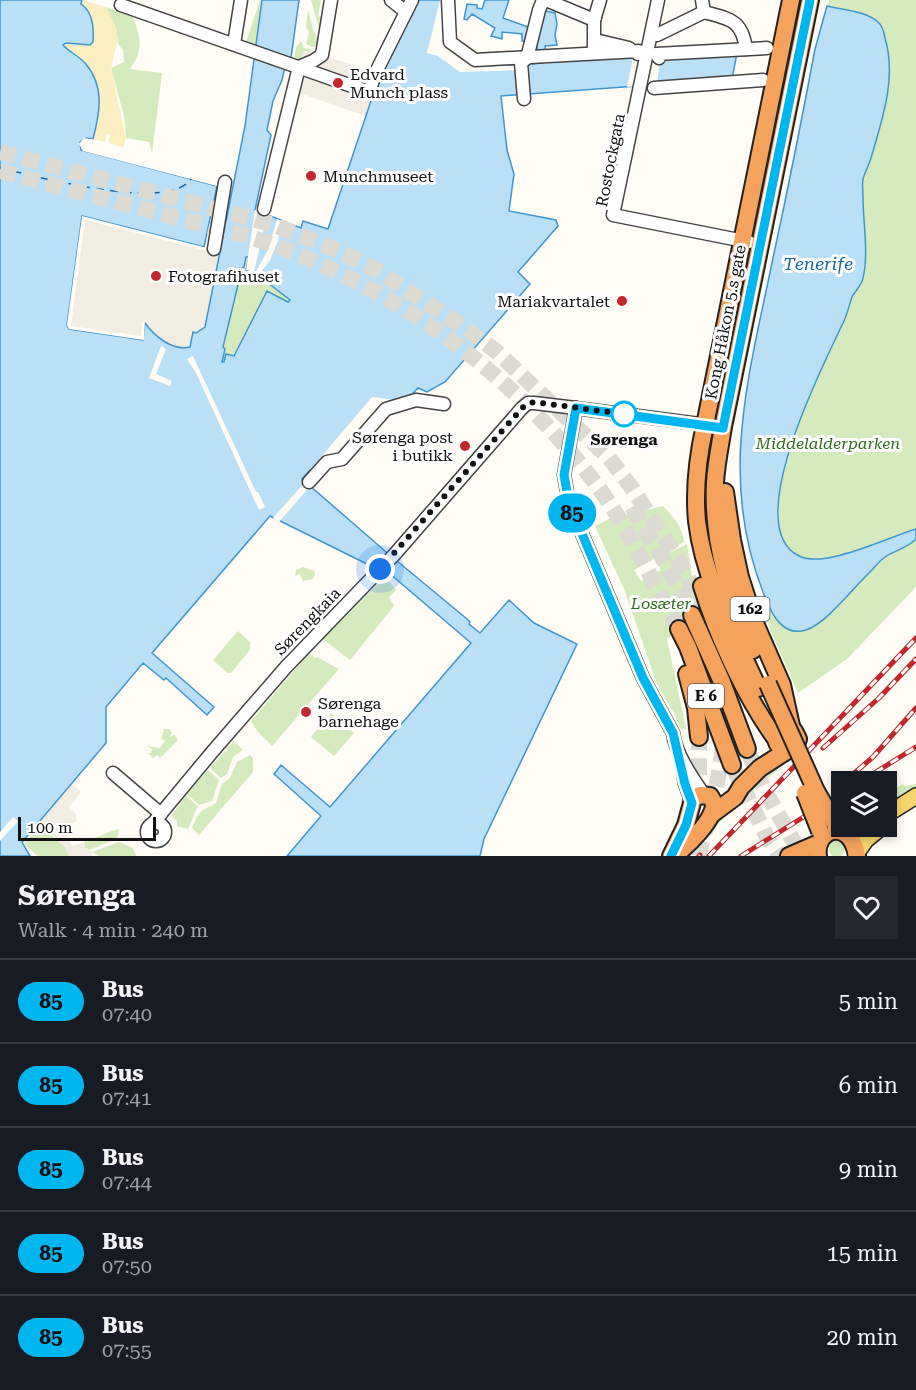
<!DOCTYPE html>
<meta charset="utf-8">
<style>
body{margin:0;font-family:"Roboto Serif",serif;background:#242831;color:#f1f3f6;height:100vh;display:flex;flex-direction:column;font-size:22px;white-space:nowrap}
*{box-sizing:border-box;margin:0}
p{font-size:20px;color:#9ea1a6}
.icon{flex:none;width:33px;height:33px;fill:none;stroke:currentColor;stroke-width:2;stroke-linecap:round;stroke-linejoin:round}
.map{position:relative;height:856px;overflow:hidden}
.drawer{display:flex;flex-direction:column;background:#171b24;flex:1}
.drawer>*{flex:none}
.badge{padding:0 12px;border-radius:20px;font-size:21px;line-height:39px}
.controls{position:absolute;left:831px;top:771px;display:grid;gap:12px}
.controls a{display:grid;place-items:center;width:66px;height:66px;border-radius:0px;background:#171b24;box-shadow:0 3px 9px #0003;font-size:30px}
.scale{position:absolute;left:18px;bottom:15px;width:138px;box-sizing:border-box;padding-left:6px;border:3px solid #111;border-top:0;font-size:16px;line-height:21px;white-space:nowrap;color:#111;-webkit-text-stroke:4px #fff;paint-order:stroke}
.you{position:absolute;width:30px;height:30px;margin:-15px;border:4px solid #fff;border-radius:50%;background:#1a73e8;box-shadow:0 0 0 9px #1a73e833}
.map>.badge{position:absolute;translate:-50% -50%;box-shadow:0 0 0 3px #fff}
.round{display:grid;place-items:center;flex:none;width:63px;height:63px;border-radius:0px;background:#242831}
.head{display:flex;align-items:center;justify-content:space-between;height:102px;padding:0 18px}
h1{font-size:28px;font-weight:700;line-height:45px}
ul{padding:0;list-style:none}
li{display:flex;align-items:center;gap:18px;height:84px;padding:0 18px;border-top:2px solid #363941}
li div{flex:1}
li b{display:block;font-size:22px}
li em{font-style:normal}
li .badge{min-width:66px;font-weight:700;text-align:center}
.map>svg:first-child{display:block}
.green{fill:#d5ebbd}
.sand{fill:#fbeec1}
.plaza{fill:#f1ede2}
.water{fill:#b9e0f7;stroke:#3f96cf;stroke-width:1.5;fill-rule:evenodd}
.pier{fill:#fffdf5}
.lines{fill:none;stroke-linecap:round;stroke-linejoin:round}
.ferry{stroke:#1768a6;stroke-width:1.5;stroke-dasharray:8 6;stroke-linecap:butt}
.highway-tunnel{stroke:#dbdad3;stroke-width:16;stroke-dasharray:16 8;stroke-linecap:butt}
.minor-casing{stroke:#444;stroke-width:15}
.major-casing{stroke:#222;stroke-width:18}
.highway-casing{stroke:#222;stroke-width:20}
.minor{stroke:#fff;stroke-width:12}
.major{stroke:#f9d66b;stroke-width:15}
.highway{stroke:#f5a25d;stroke-width:16}
.rail-casing{stroke:#c4262e;stroke-width:5}
.rail{stroke:#fff;stroke-width:3;stroke-dasharray:9;stroke-linecap:butt}
.highway-bridge-casing{stroke:#222;stroke-width:20;stroke-linecap:butt}
.highway-bridge{stroke:#f5a25d;stroke-width:16}
.line-casing{stroke:#fff;stroke-width:14}
.line{stroke:#00b6f1;stroke-width:9}
.walk{stroke:#111;stroke-width:6;stroke-dasharray:0 10.8}
.poi-dot{fill:#c4262e;stroke:#fff;stroke-width:2}
.stop-dot{fill:#fff;stroke:#00b6f1;stroke-width:3}
.labels{text-anchor:middle;stroke-width:6;stroke-linejoin:round;paint-order:stroke}
.shield{fill:#fff;stroke:#585858;stroke-width:1.5}
.shield-label{font-size:15px;font-weight:bold;fill:#111}
.poi-label{font-size:16px;fill:#111;stroke:#fff;text-anchor:start}
.street-label{font-size:16px;fill:#111;stroke:#fff}
.stop-label{font-size:16px;font-weight:bold;fill:#111;stroke:#fff}
.park-label{font-size:16px;font-style:italic;fill:#2f6b1f;stroke:#fff}
.water-label{font-size:18px;font-style:italic;fill:#1768a6;stroke:#fff}
</style>
<div class="map">
<svg width="916" height="856" viewBox="0 0 916 856">
<rect width="100%" height="100%" fill="#fffdf5"/>
<g class="green">
<polygon points="260,0 262,0 256,46 246,42"/>
<polygon points="311,0 321,0 318,15 324,21 321,35"/>
<polygon points="829,0 916,0 916,587 847,659 798,693 771,632 765,612 762,590 749,549 741,500 739,450 746,392 815,49 822,21"/>
<path d="M106 7 133 17C141 39 144 49 130 69L162 73 152 153 149 142 126 138 124 116 111 68 124 62 123 50 118 44 116 28Z"/>
<polygon points="308,10 313,29 320,44 319,46 312,47 306,44 309,32 306,27"/>
<polygon points="301,41 304,48 312,50 311,52 304,52 299,60 294,59 296,47"/>
<polygon points="246,257 249,257 246,270 255,273 290,299 288,302 267,291 233,356 222,362 225,349 223,347 242,268 244,267"/>
<path d="M663 506C673 516 683 528 684 542L634 570 641 581 661 570 655 560 687 544 694 588 700 606 667 639 686 728 681 730 675 715 657 684 624 589 595 526 609 519Z"/>
<polygon points="303,567 314,571 315,574 313,579 303,581 300,574 295,576 296,570"/>
<polygon points="385,577 396,590 389,597 394,606 350,660 323,639"/>
<polygon points="238,631 250,642 250,650 231,673 227,673 213,660"/>
<polygon points="309,653 315,658 317,657 339,669 272,746 257,731 251,721"/>
<polygon points="331,713 354,733 334,756 311,737"/>
<polygon points="164,729 169,729 172,733 169,737 175,735 178,740 160,758 157,755 153,758 148,753 151,753 152,749 147,746 160,748 165,741 161,739"/>
<polygon points="234,741 243,750 233,757 227,774 221,778 210,768"/>
<path d="M250 755 253 758V772L199 835 192 828C200 810 199 812 216 803L222 784 230 778 237 762Z"/>
<polygon points="782,758 785,763 727,815 688,856 680,856"/>
<polygon points="208,770 219,780 212,801 199,805 187,794"/>
<polygon points="903,784 904,786 916,784 916,789 887,812 887,793"/>
<polygon points="186,796 198,806 188,829 177,826 177,821 171,816"/>
<polygon points="40,826 65,847 69,856 38,856 24,844"/>
<polygon points="117,829 119,830 117,839 89,850 85,848 84,842"/>
<circle cx="837" cy="849" r="8"/>
<polygon points="119,842 133,848 136,856 99,856 92,852"/>
</g>
<path class="sand" d="M82 0 106 7 116 28 118 39 111 68 126 138 123 148 109 143 110 134H107L105 142 93 139C100 112 105 86 85 63 79 56 69 52 63 45L66 43 90 45 93 42 92 22 81 4Z"/>
<g class="plaza">
<polygon points="304,51 311,52 380,73 366,116 296,92 299,60"/>
<polygon points="82,216 220,251 205,327 190,347 182,349 161,340 152,334 144,340 69,329 67,325"/>
<polygon points="72,784 81,792 69,807 75,813 77,821 65,827 72,846 84,842 85,849 92,852 92,856 69,856 65,847 40,826 24,844 21,842"/>
</g>
<g class="water">
<path d="M0 0H82L81 4C93 12 94 29 93 42L90 45 66 43 63 45C69 52 79 56 85 63 105 86 100 112 93 139L86 138 80 142 81 150 217 186 204 247 82 216 67 325 69 329 143 340 145 323C155 337 173 351 190 347L193 332 196 333 205 327 245 126 262 0H299L291 58 285 67 282 80 273 101 267 130 271 135 255 210 301 228 303 221 328 229 384 62 414 0H441L446 45 473 67 523 65 533 62V64L538 63 537 45 522 41V34L502 32V39L491 36 495 28 472 14 467 20 464 19 467 4 477 5V8L482 9 485 0H509L503 18 528 27 536 9 555 13 557 24 555 35 557 45 545 46 546 54 737 53 732 79 501 96 507 150 514 174 509 211 556 220 558 226 518 272 530 284 445 382 427 392 418 388 407 400 312 472 310 470 302 479 385 551 467 619 470 622 469 624 480 633 509 600 534 623 577 644 484 839 480 856H287L321 816 274 774 281 765 330 807 471 643 376 562 371 566 270 516 152 653 214 707 207 715 166 678 164 680 143 663 106 707V743L22 842 30 856H0ZM246 257H249L246 270 255 273 290 300 288 302 267 291 234 356 226 354 224 362H222L225 349 223 347 242 268 244 267Z"/>
<path d="M827 6C843 10 866 11 878 22 883 26 884 33 885 38 897 78 882 120 871 158 869 165 865 172 863 179 862 184 863 191 863 197 863 223 869 253 863 278 862 285 855 291 852 297 849 306 847 315 843 323 824 364 739 527 799 556 824 569 889 537 916 529V539C908 548 895 550 885 557 879 561 874 568 869 573 852 589 827 623 806 630 783 637 772 615 765 597 717 480 749 376 773 258 788 189 802 119 815 49Z"/>
</g>
<g class="pier">
<polygon points="440,0 445,1 446,46 473,67 524,65 524,70 460,72 438,56 427,53"/>
<polygon points="634,53 660,58 657,84 627,87 633,58 544,64 544,60"/>
<polygon points="84,138 95,140 93,142 84,142 82,145 84,149 218,183 217,186 83,151 79,144"/>
<polygon points="259,209 268,212 254,272 246,270 255,210"/>
<polygon points="82,216 207,248 203,250 85,220 71,326 141,336 142,322 145,320 144,340 69,329 67,325"/>
<polygon points="277,219 282,221 278,241 270,260 258,276 255,273 268,250"/>
<polygon points="161,346 166,349 156,374 172,381 170,386 149,378"/>
<polygon points="193,356 256,492 258,492 265,507 259,510 196,373 187,359"/>
<polygon points="372,397 403,401 341,456 312,472 310,470"/>
<polygon points="306,481 311,485 279,522 273,518"/>
<polygon points="13,817 18,821 0,841 0,832"/>
</g>
<g class="lines">
<path class="ferry" d="M0 168C36 176 168 213 191 179"/>
<g class="highway-tunnel">
<polyline points="0,152 275,225 339,251 376,270 462,326 496,351 609,458 632,488 681,564 705,612 719,666"/>
<path d="M0 171C56 186 111 200 167 215 202 224 237 232 271 244 403 293 518 377 601 491 631 533 653 584 679 629"/>
<polyline points="632,507 663,559 692,615"/>
<polyline points="747,749 765,791 802,856"/>
<polyline points="732,765 767,837 780,856"/>
<polyline points="696,798 699,774 699,737"/>
<path d="M698 856C713 805 729 746 724 692"/>
</g>
<defs>
<g id="minor">
<polyline points="391,0 406,12"/>
<polyline points="448,0 450,42 475,60 639,51 638,54"/>
<polyline points="546,0 594,20 595,17"/>
<polyline points="658,0 613,215 749,242"/>
<path d="M702 0 704 12C729 19 742 19 746 49"/>
<polyline points="121,5 369,92 376,72 412,0"/>
<polyline points="652,35 657,35 704,12"/>
<polyline points="595,40 629,48"/>
<polyline points="234,44 241,0"/>
<polyline points="594,53 594,20 600,0"/>
<polyline points="659,58 656,54 767,48"/>
<polyline points="299,67 313,61 322,55 331,0"/>
<polyline points="654,88 763,80"/>
<polyline points="524,99 521,63 527,58 539,10 543,0"/>
<polyline points="264,209 299,67"/>
<polyline points="214,249 225,182"/>
<polyline points="575,408 723,427"/>
<path d="M576 408 564 475 569 503 643 678 673 733C676 755 692 777 704 795"/>
<polyline points="309,482 327,462 342,459 386,409 416,400 444,404"/>
<polyline points="681,761 685,784 692,803"/>
<polyline points="113,773 161,814"/>
<polyline points="154,822 213,751 286,667 394,555 522,408 528,403 534,403 576,408"/>
<circle cx="156" cy="832" r="9"/>
</g>
<g id="major">
<polyline points="886,815 916,796"/>
<polyline points="844,833 866,826"/>
<polyline points="856,854 866,840 883,826"/>
</g>
<g id="highway">
<polyline points="725,492 732,540 740,577 754,621 782,685 791,726"/>
<path d="M702 586C717 635 746 698 776 739 779 753 794 753 798 739L794 731 787 728 780 730 776 739"/>
<polyline points="692,615 722,682 747,749"/>
<polyline points="679,629 688,647 732,765"/>
<path d="M753 650C730 599 712 540 715 483 716 464 720 446 723 427L810 0"/>
<polyline points="687,674 696,708 699,737"/>
<path d="M758 688C734 635 704 580 697 521 694 489 698 456 705 425L791 0"/>
<polyline points="712,814 735,797 741,787 760,768 788,750"/>
<path d="M671 856 686 825 693 799 700 795 710 796 714 803C715 819 687 847 673 856"/>
<polyline points="789,856 819,843"/>
<path d="M818 856C814 828 851 817 857 856"/>
</g>
</defs>
<use href="#minor" class="minor-casing"/>
<use href="#major" class="major-casing"/>
<use href="#highway" class="highway-casing"/>
<use href="#minor" class="minor"/>
<use href="#major" class="major"/>
<use href="#highway" class="highway"/>
<defs>
<g id="rail">
<polyline points="823,748 879,698 916,659"/>
<polyline points="844,782 873,757 916,708"/>
<polyline points="860,782 916,747"/>
<polyline points="699,856 700,855"/>
<polyline points="709,856 916,638"/>
<polyline points="741,856 842,793"/>
</g>
</defs>
<use href="#rail" class="rail-casing"/>
<use href="#rail" class="rail"/>
<defs>
<g id="highway-bridge">
<polyline points="768,684 816,791 835,824"/>
<polyline points="805,793 820,831"/>
</g>
</defs>
<use href="#highway-bridge" class="highway-bridge-casing"/>
<use href="#highway-bridge" class="highway-bridge"/>
</g>
<g class="lines">
<defs>
<polyline id="line" points="671,856 686,825 692,803 685,784 673,733 643,678 569,503 564,475 576,408 723,428 810,0"/>
</defs>
<use href="#line" class="line-casing"/>
<use href="#line" class="line"/>
<polyline class="walk" points="380,569 525,405 534,402 631,415 624,414"/>
</g>
<g class="poi-dot">
<circle cx="338" cy="83" r="6"/>
<circle cx="311" cy="176" r="6"/>
<circle cx="156" cy="276" r="6"/>
<circle cx="622" cy="301" r="6"/>
<circle cx="465" cy="446" r="6"/>
<circle cx="306" cy="712" r="6"/>
</g>
<circle class="stop-dot" cx="624" cy="414" r="12"/>
<g class="labels">
<g class="shield">
<rect x="730.5" y="597" width="39" height="24" rx="4.5"/>
<rect x="688" y="684" width="36" height="24" rx="4.5"/>
</g>
<g class="shield-label">
<text x="750" y="614">162</text>
<text x="706" y="701">E 6</text>
</g>
<g class="poi-label">
<text x="350" y="80">Edvard<tspan x="350" dy="18">Munch plass</tspan></text>
<text x="323" y="182">Munchmuseet</text>
<text x="168" y="282">Fotografihuset</text>
<text x="610" y="307" text-anchor="end">Mariakvartalet</text>
<text x="453" y="443" text-anchor="end">Sørenga post<tspan x="453" dy="18">i butikk</tspan></text>
<text x="318" y="709">Sørenga<tspan x="318" dy="18">barnehage</tspan></text>
</g>
<g class="street-label">
<text transform="translate(610 160) rotate(-79)" y="6">Rostockgata</text>
<text transform="translate(725 322) rotate(-79)" y="6">Kong Håkon 5.s gate</text>
<text transform="translate(307 621) rotate(-46)" y="6">Sørengkaia</text>
</g>
<g class="stop-label">
<text x="624" y="445">Sørenga</text>
</g>
<g class="park-label">
<text x="828" y="449">Middelalderparken</text>
<text x="661" y="609">Losæter</text>
</g>
<g class="water-label">
<text x="818" y="270">Tenerife</text>
</g>
</g>
</svg>
<div class="controls">
<a><svg class="icon" aria-label="layers" viewBox="0 0 24 24"><path d="M12 4l9 5-9 5-9-5zM3 14l9 5 9-5"/></svg></a>
</div>
<div class="scale">100 m</div>
<div class="you" style="left:380px;top:569px"></div>
<b class="badge" style="left:572px;top:513px;background:#00b6f1;color:#111">85</b>
</div>
<section class="drawer">
<div class="head"><div><h1>Sørenga</h1><p>Walk · 4 min · 240 m</p></div><a class="round"><svg class="icon" aria-label="heart" viewBox="0 0 24 24"><path d="M12 20l-8-8c-3-5 5-10 8-4 3-6 11-1 8 4z"/></svg></a></div>
<ul>
<li><span class="badge" style="background:#00b6f1;color:#111">85</span><div><b>Bus</b><p>07:40</p></div><em>5 min</em></li>
<li><span class="badge" style="background:#00b6f1;color:#111">85</span><div><b>Bus</b><p>07:41</p></div><em>6 min</em></li>
<li><span class="badge" style="background:#00b6f1;color:#111">85</span><div><b>Bus</b><p>07:44</p></div><em>9 min</em></li>
<li><span class="badge" style="background:#00b6f1;color:#111">85</span><div><b>Bus</b><p>07:50</p></div><em>15 min</em></li>
<li><span class="badge" style="background:#00b6f1;color:#111">85</span><div><b>Bus</b><p>07:55</p></div><em>20 min</em></li>
</ul>
</section>
